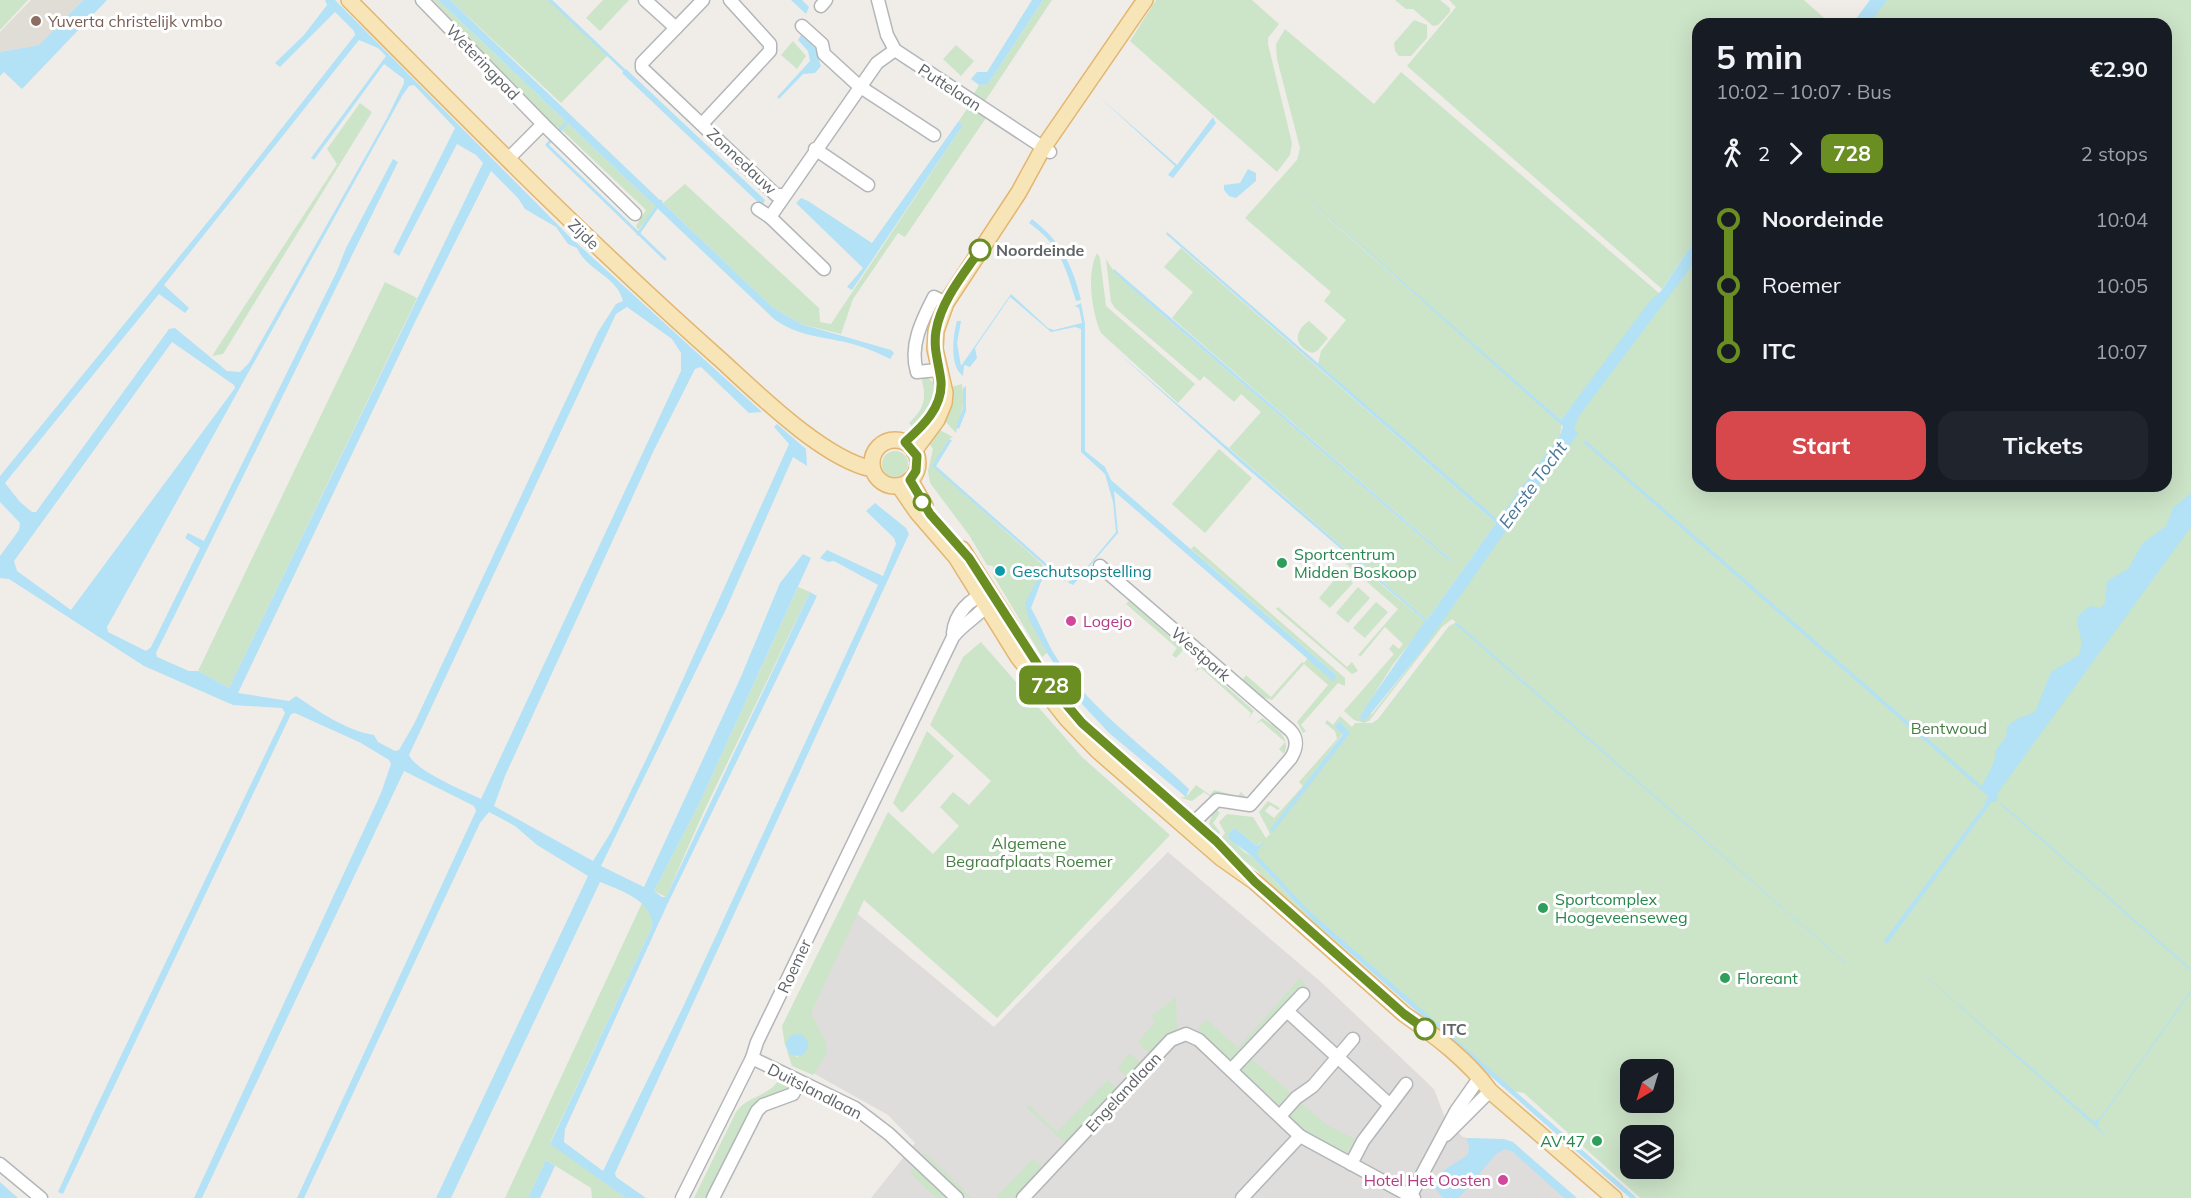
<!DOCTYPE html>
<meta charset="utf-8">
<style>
body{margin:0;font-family:Mulish,sans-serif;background:#20242c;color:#f1f3f6;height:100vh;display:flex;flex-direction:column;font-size:22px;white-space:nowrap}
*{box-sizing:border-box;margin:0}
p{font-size:20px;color:#9ea1a6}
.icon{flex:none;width:33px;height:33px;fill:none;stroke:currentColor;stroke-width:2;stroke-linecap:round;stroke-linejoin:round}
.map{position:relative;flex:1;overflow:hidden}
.drawer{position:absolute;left:1692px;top:18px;width:480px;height:474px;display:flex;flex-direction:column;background:#171b24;border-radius:18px;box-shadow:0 6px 24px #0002}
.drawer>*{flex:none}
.badge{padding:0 12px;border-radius:9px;font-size:21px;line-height:39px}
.needle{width:39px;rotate:218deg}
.controls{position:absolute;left:1620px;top:1059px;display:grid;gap:12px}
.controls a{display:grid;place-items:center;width:54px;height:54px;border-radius:12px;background:#171b24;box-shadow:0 6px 24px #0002;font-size:30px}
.map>.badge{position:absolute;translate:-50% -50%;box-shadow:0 0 0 3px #fff}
.legs{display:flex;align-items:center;gap:9px;height:66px;padding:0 24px;font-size:20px}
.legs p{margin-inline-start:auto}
.overview{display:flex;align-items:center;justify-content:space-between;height:102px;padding:0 24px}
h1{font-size:33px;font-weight:700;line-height:45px}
.cta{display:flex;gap:12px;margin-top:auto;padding:12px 24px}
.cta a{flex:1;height:69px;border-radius:18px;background:#d7484d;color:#fff;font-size:24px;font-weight:700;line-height:69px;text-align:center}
.cta a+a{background:#20242c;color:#f1f3f6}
ul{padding:0 24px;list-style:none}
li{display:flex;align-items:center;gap:21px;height:66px;font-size:22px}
li i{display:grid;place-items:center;width:9px;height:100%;margin:0 8px;background:currentColor}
li i::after{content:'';width:15px;height:15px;margin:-8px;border:4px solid;border-radius:50%;background:#171b24}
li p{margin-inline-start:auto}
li:first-child i{background:linear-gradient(#0000 50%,currentColor 0)}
li:last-child i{background:linear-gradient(currentColor 50%,#0000 0)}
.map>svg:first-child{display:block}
.industrial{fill:#dfdddb}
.education{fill:#e0ddd7}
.green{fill:#cce4c8;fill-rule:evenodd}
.water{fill:#b3e1f6;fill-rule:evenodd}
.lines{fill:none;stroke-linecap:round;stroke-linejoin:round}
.stream{stroke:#b3e1f6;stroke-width:3}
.minor-casing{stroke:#b3b6b9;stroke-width:15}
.major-casing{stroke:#e3b56f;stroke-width:18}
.minor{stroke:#fff;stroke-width:12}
.major{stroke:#f7e5b7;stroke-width:15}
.line-1-casing{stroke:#fff;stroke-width:14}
.line-1{stroke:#6b8e23;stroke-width:9}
.education-dot{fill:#8d6e63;stroke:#fff;stroke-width:2}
.stop-1-dot{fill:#fff;stroke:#6b8e23;stroke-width:3}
.leisure-dot{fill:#2e9e5b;stroke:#fff;stroke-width:2}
.culture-dot{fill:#0f9aa8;stroke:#fff;stroke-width:2}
.hotel-dot{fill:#d1479c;stroke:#fff;stroke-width:2}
.labels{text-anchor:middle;stroke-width:6;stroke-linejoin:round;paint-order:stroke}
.education-label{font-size:16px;fill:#785e54;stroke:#fff;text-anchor:start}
.street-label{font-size:16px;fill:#606467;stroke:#fff}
.stop-label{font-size:16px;font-weight:bold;fill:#606467;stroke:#fff;text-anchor:start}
.leisure-label{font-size:16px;fill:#27864d;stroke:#fff;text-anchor:start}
.culture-label{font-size:16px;fill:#0d838f;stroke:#fff;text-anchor:start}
.hotel-label{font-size:16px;fill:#b23c85;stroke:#fff;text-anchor:start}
.park-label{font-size:16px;fill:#437f3f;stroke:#fff}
.water-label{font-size:18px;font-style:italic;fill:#497797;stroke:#fff}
</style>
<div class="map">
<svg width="2191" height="1198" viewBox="0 0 2191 1198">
<rect width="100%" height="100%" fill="#f0ede9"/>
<polygon class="industrial" points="1168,852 1321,982 1434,1089 1447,1123 1463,1137 1510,1146 1572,1198 871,1198 915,1143 888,1115 804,1068 820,1035 809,1014 853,910 994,1027"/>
<polygon class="education" points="31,0 83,0 39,45 0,52 0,32"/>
<g class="green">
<polygon points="0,0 28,0 0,30"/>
<polygon points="433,0 438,0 657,208 638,230 636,226 646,210 564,132 550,122"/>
<polygon points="450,0 550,0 608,55 561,103"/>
<polygon points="603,0 629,0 600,31 586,18"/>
<polygon points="1043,0 1052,0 983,104 972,97 979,85 988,84"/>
<polygon points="1156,0 1252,0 1279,24 1268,38 1268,44 1292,143 1290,155 1277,172 1130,41"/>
<polygon points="1395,0 1440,0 1450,8 1450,12 1438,25 1433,26 1413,9 1406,9"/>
<polygon points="1449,0 1804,0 1831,24 1698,24 1698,235 1662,289 1407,66 1456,7"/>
<path d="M1884 0H2191V1198H1640L1524 1093 1513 1091 1310 914 1254 853 1262 841 1257 846 1235 828 1228 836 1244 852 1252 856 1313 921 1420 1016 1304 916 1255 869 1219 841 1225 833 1219 822 1227 814 1253 817 1266 838 1270 834 1259 812 1268 801 1280 808 1278 810 1270 805 1265 811 1274 818 1303 786 1299 782 1337 739 1335 731 1325 723 1327 720 1333 725 1340 716 1352 727 1355 723H1372L1378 719 1449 626 1455 623 1846 964 1452 619 1442 627 1369 721 1364 723 1354 720 1344 711 1394 654 1389 649 1393 644 1399 649 1403 644 1385 627 1361 656 1358 655 1398 609 1343 561 1348 556 1426 622 1392 666 1360 717 1372 714 1421 652 1573 423 1698 253V486H2166V24H1866ZM1340 721 1350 733 1272 831 1343 733 1334 727ZM1630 1070H1664V1102H1630ZM1630 1136H1664V1168H1630Z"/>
<polygon points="1414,20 1427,25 1427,38 1411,56 1399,56 1395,51 1394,43"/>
<polygon points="1285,29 1374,104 1401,72 1659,293 1561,420 1284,180 1562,423 1560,435 1498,521 1318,364 1321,351 1346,320 1324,301 1331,292 1245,218 1297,160 1300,148 1277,59 1276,44"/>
<polygon points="793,41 806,56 797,69 781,55"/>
<polygon points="956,45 974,61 961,76 943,59"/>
<polygon points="360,103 372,112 223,354 212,356 337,164 327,149"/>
<polygon points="969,106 986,118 905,237 898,233 853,299 841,334 801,324 772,307 663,203 685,184 819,308 820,322 831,324 963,125 958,122"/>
<polygon points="1181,248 1496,523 1427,620 1229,448 1261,412 1241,394 1234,402 1204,376 1200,381 1115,308 1111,302 1106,259 1113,270 1144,299 1453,564 1449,558 1172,318 1193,292 1164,267"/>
<path d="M1097 253 1100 258 1106 306 1195 384 1178 403 1101 333C1092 313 1086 274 1097 253Z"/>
<polygon points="385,282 417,298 229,688 198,671"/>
<path d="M1309 321 1328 338 1317 351 1312 353C1294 346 1293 332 1309 321Z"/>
<path d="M926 376 935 384C940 404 927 416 915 430L909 423C925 408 927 398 921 377Z"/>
<polygon points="962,384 964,401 956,433 944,420 951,387"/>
<polygon points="938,429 953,437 949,439 933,466 1045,567 1028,604 1025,604 1047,653 1042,657 993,575 993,566 987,565 969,535 930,483 928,471 933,449 926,440"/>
<polygon points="1219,449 1252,478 1205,533 1172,504"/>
<circle cx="895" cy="464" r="13"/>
<polygon points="1194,546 1345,678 1345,686 1338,683 1301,725 1306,731 1303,733 1297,722 1328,685 1304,664 1272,700 1256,695 1243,683 1243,679 1246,675 1271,697 1302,662 1304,663 1308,658 1333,680 1337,676 1191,549"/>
<polygon points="1341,572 1353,583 1330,608 1319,598"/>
<polygon points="798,587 810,592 704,811 666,897 654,891 699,804"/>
<polygon points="1358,587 1370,598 1348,623 1336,613"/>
<polygon points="1129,601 1184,649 1176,658 1172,655 1177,648 1126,604 1120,609"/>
<polygon points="1376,602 1388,612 1365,638 1353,628"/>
<polygon points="1278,607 1347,667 1352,662 1358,671 1352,674 1276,609"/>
<polygon points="981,642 1082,757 1170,835 997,1018 864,900 811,1013 826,1042 827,1054 813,1075 792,1066 787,1051 797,1057 802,1054 791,1037 785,1046 782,1026 888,812 933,854 959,826 940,807 953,792 969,805 991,781 930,725 963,657"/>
<polygon points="1201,664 1254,711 1248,719 1251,713 1201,668 1194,672"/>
<path d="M1262 718C1274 726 1292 737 1284 754L1279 749 1285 742 1261 721 1255 725Z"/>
<polygon points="927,731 954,756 902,813 893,803"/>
<polygon points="1196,785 1210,795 1214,790 1238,796 1241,792 1247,798 1219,794 1211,797 1204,792 1192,801 1181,798 1187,796"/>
<polygon points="1215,808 1220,813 1213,823 1220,832 1216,838 1209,823"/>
<polygon points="642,903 651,913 652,927 550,1143 626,1198 592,1198 591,1188 546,1160 528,1198 505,1198"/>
<polygon points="1300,978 1306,984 1241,1048 1243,1050 1234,1059 1228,1060 1198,1032 1199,1027 1206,1019 1238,1048"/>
<polygon points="1176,997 1177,1028 1150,1054 1138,1042 1155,1022 1152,1016"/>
<polygon points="1129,1053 1142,1063 1129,1079 1118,1068"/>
<polygon points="1251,1058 1294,1096 1281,1111 1242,1074 1242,1068"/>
<path d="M779 1079 791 1084 789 1091 757 1102 708 1198H694L736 1112C748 1095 769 1097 779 1079Z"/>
<polygon points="1107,1080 1119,1090 1070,1141 1063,1141 1027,1108 1029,1105 1057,1132"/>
<polygon points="1299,1101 1327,1125 1357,1140 1352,1150 1341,1153 1307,1134 1285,1114"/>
<polygon points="926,1153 972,1198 968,1198 924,1155"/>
<polygon points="1033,1159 1041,1166 1040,1173 1016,1198 995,1198"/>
<polygon points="916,1166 949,1198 936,1198 910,1173"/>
</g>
<g class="water">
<polygon points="83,0 107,0 22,89 4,72 0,76 0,52 39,45"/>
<path d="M325 0H335L569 236 762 412 749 413 701 367 695 369 654 450 505 776 494 806 593 861 611 832 656 739 789 444 774 427 777 424 806 449 807 466 793 457 726 609 601 866 644 887 740 679 780 583 803 554 811 558 699 804 654 891 662 897H666L810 592 817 596 667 905 565 1129 564 1142 603 1171 683 1007 878 585 834 561 828 562 820 558 827 550 883 576 896 544 894 538 866 511 875 503 906 528 909 534 615 1173 616 1177 646 1198H626L550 1144 652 927C654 901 620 890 600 882L451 1198H436L588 876 537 845 515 826 489 812 480 823 304 1198H297L476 811 474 806 404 771 202 1198H194L381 793 391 764 389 760 361 743 295 713 291 714 63 1194 58 1192 94 1112 285 713 282 708 233 705 144 666 9 579 0 578V556L19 530 20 523 0 502V476L219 208 355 35 354 31 335 12 280 67 275 63 304 35 327 5ZM359 40 378 48 386 56 311 158 314 160 384 64 404 79V83L387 118 249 363 240 372 227 371 175 328 169 329 36 512H32L20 502 5 483 159 294 185 313 189 308 164 285ZM414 85 455 128 393 252 399 256 457 144 476 155 483 163 229 688 198 671H189L157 657 156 653 398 162 393 159 346 248 337 271 204 541 188 533 185 538 200 548 151 647 146 651 108 632 107 627 402 96 409 86ZM491 171 518 198 525 209 556 227 568 244 577 248C587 271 617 276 623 301L616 304 598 332 414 724 399 750 395 751 378 742 374 735C347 731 318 711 296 696L289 701 238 693 415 322ZM627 307 672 339 681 353V371L481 799C464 791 416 771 409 755L616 314ZM172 342 234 385 235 388 71 610 17 571 14 561Z"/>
<path d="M438 0H450L772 307 801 324 891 350 894 353 890 359C880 354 869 349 859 346 829 336 801 339 774 319Z"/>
<polygon points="791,0 802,0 809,7 806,14"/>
<polygon points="1032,0 1043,0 988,84 979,85 971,79 977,72 987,72"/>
<polygon points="1870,0 1887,0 1869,24 1852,24"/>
<polygon points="801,35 815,48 821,66 815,73 803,74 779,99 777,97 810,61 808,51 798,40"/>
<polygon points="626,69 765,200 762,206 622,73"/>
<polygon points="1097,95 1177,165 1213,117 1216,123 1173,178 1168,175 1175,166"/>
<polygon points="958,122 963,125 852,290 847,287 863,268 796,203 801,198 808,201 872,243"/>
<polygon points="1248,169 1256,173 1256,181 1236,198 1229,196 1224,190 1224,185 1240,183"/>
<polygon points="1285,179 1561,420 1650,301 1661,291 1698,235 1698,258 1579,416 1574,428 1578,434 1529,498 1421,652 1364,722 1360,717 1367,705 1425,621 1242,464 1115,350 1427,620 1496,523 1166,234 1167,232 1498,520 1560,435 1563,426"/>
<path d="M1032 219C1060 240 1073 266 1081 300L1076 301C1065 266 1060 245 1029 223Z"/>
<polygon points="1114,269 1449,558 1453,564 1144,299 1113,271"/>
<path d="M1011 294 1048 328 1054 330 1082 323 1079 308 1075 306 1081 303 1085 324V451L1105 467 1111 480 1337 676 1333 681 1114 491 1118 533 1073 585 1048 572 1041 582 1031 608C1041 625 1047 644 1058 660 1093 711 1145 747 1189 789L1186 797 1109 733 1081 703 1047 653 1028 617 1025 603 1045 566 932 466 949 439 952 440 936 466 1067 582 1078 578 1116 532 1113 502 1105 474 1081 452V329L1075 327 1051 332 1010 297 975 348 977 358 970 367 964 365 963 376C949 366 953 336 957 321H961L957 343 961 366Z"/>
<polygon points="966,386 966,411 959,429 956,427 963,408 963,388"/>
<path d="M1585 440 1982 786 1994 762 1996 750 2006 737 2007 726 2019 718 2035 712 2051 672 2079 655C2080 651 2082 644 2081 640 2079 622 2069 619 2091 606L2100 608 2105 603 2107 581 2128 569 2142 544 2166 526 2173 508 2191 493V527L1997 794 1998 801 1992 802 1988 807 1887 944 1884 941 1984 806 1988 796 1583 442Z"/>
<polygon points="1456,622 1846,963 1846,964 1455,624"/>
<polygon points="1340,721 1350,733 1273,832 1270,830 1343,734 1334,727"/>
<polygon points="2001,803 2189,967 2191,971 2000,804"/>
<polygon points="1235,828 1257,846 1264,842 1257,852 1258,856 1307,909 1637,1198 1630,1198 1313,921 1252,856 1229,839 1228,834"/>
<polygon points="1898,952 2094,1122 2101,1117 2191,990 2191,992 2098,1123 2098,1127 2107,1137"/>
<circle cx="797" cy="1045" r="11"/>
<path d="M1470 1138 1504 1139 1513 1142 1577 1198H1564L1513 1152 1505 1149 1496 1154 1459 1198H1443L1435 1188C1437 1168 1456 1165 1468 1154L1469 1145 1466 1139Z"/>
<polygon points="546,1160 555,1166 540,1198 528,1198"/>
<polygon points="0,1182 18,1198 0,1198"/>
</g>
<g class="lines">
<g class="stream">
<polyline points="550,0 626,72"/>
<polyline points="556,134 567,122"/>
<polyline points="552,139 547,145 665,259"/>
<polyline points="638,234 661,201"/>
</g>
<defs>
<g id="minor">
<polyline points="422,0 543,124 507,160"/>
<polyline points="645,0 676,28"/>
<polyline points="703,0 642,63 642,68 776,195 782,195"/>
<polyline points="878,0 887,35 895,50 1050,152"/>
<polyline points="821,6 826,0"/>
<polyline points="802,26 822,44 824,54 859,86 934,135"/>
<polyline points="543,124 635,214"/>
<polyline points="702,124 770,51 770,44 730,0"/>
<polyline points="815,149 868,185"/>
<polyline points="758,209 770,217 877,63 895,50"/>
<polyline points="770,217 824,269"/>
<path d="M938 370 917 372C909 346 922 320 934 297L946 303"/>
<path d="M1100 566 1290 730C1298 738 1297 748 1291 758L1250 805 1217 800 1188 828"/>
<path d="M953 633C955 615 969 597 987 595"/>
<polyline points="1287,1011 1390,1105"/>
<polyline points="752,1058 855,1108 889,1134 957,1198"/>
<polyline points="1231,1070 1303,994"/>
<polyline points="1280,1116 1296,1098 1313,1086 1353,1039"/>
<polyline points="1446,1135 1490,1091"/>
<polyline points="0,1164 41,1198"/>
<polyline points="1351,1164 1363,1141 1406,1084"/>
<polyline points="1411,1195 1456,1111 1480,1077"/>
<path d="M682 1198 752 1058 757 1042 953 637C963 623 983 614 990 600"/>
<polyline points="713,1198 757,1111 763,1105 793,1094 799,1082"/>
<polyline points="1023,1198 1171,1040 1186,1034 1199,1040 1300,1136 1414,1198"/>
<polyline points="1242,1198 1300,1136"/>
</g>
<g id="major">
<path d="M349 0C471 123 592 246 722 361 759 395 824 459 872 469"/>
<circle cx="895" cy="463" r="23"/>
<polyline points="914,451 937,420 944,403 945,393 935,349 936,331 946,303 1019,192 1043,148 1145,0"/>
<polyline points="910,480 925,506"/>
<path d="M899 486 917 512 956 557 1018 657 1067 719 1098 751 1221 858 1255 882 1404 1014C1434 1035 1469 1061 1490 1091L1614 1198"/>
<polyline points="962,549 1012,628"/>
</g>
</defs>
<use href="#minor" class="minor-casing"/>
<use href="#major" class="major-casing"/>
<use href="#minor" class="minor"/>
<use href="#major" class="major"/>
</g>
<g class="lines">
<defs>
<path id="line-1" d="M980 250C963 275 941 301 936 331 933 349 939 364 941 381 943 407 923 426 905 442L917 456 916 471 910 480 930 514 969 558 1054 690 1082 723 1216 841 1255 882 1404 1014 1425 1029"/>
</defs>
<use href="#line-1" class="line-1-casing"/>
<use href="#line-1" class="line-1"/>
</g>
<circle class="education-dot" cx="36" cy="21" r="6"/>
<g class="stop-1-dot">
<circle cx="980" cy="250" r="10"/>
<circle cx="922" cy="502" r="8"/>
<circle cx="1425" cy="1029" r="10"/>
</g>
<g class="leisure-dot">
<circle cx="1282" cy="563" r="6"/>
<circle cx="1543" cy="908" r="6"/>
<circle cx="1725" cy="978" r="6"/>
<circle cx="1597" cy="1141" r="6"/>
</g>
<circle class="culture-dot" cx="1000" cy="571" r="6"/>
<g class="hotel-dot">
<circle cx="1071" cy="621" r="6"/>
<circle cx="1503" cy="1180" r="6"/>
</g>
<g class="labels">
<g class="education-label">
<text x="48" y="27">Yuverta christelijk vmbo</text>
</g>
<g class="street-label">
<text transform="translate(483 62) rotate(46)" y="6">Weteringpad</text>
<text transform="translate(950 87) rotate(33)" y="6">Puttelaan</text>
<text transform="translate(742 161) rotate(43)" y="6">Zonnedauw</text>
<text transform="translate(584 234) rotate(44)" y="6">Zijde</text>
<text transform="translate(1201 654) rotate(41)" y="6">Westpark</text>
<text transform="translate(794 966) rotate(-65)" y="6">Roemer</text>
<text transform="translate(815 1091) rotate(27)" y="6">Duitslandlaan</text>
<text transform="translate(1123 1092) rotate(-47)" y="6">Engelandlaan</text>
</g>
<g class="stop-label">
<text x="996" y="256">Noordeinde</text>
<text x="1442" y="1035">ITC</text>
</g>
<g class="leisure-label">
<text x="1294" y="560">Sportcentrum<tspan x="1294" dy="18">Midden Boskoop</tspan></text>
<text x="1555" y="905">Sportcomplex<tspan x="1555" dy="18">Hoogeveenseweg</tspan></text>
<text x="1737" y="984">Floreant</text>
<text x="1585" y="1147" text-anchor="end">AV'47</text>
</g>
<g class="culture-label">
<text x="1012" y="577">Geschutsopstelling</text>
</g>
<g class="hotel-label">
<text x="1083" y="627">Logejo</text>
<text x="1491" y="1186" text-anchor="end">Hotel Het Oosten</text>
</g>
<g class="park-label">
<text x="1949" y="734">Bentwoud</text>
<text x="1029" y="849">Algemene<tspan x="1029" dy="18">Begraafplaats Roemer</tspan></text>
</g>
<g class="water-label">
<text transform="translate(1533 485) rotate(-54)" y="6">Eerste Tocht</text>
</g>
</g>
</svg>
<div class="controls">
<a><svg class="needle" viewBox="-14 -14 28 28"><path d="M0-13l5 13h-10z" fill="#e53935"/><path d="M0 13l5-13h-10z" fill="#9ea1a6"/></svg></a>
<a><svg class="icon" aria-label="layers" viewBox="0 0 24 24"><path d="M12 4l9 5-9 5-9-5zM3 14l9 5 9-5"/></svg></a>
</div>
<b class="badge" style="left:1050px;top:685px;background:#6b8e23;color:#fff">728</b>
<section class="drawer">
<div class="overview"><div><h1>5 min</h1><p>10:02 – 10:07 · Bus</p></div><b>€2.90</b></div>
<div class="legs"><svg class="icon" aria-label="walk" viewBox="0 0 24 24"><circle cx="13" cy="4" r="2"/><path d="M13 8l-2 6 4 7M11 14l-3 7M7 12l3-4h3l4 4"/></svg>2<svg class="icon" aria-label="forward" viewBox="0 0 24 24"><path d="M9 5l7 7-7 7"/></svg><b class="badge" style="background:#6b8e23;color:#fff">728</b><p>2 stops</p></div>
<ul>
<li><i style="color:#6b8e23"></i><b>Noordeinde</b><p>10:04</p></li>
<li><i style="color:#6b8e23"></i><span>Roemer</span><p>10:05</p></li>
<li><i style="color:#6b8e23"></i><b>ITC</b><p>10:07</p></li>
</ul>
<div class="cta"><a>Start</a><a>Tickets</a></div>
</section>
</div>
